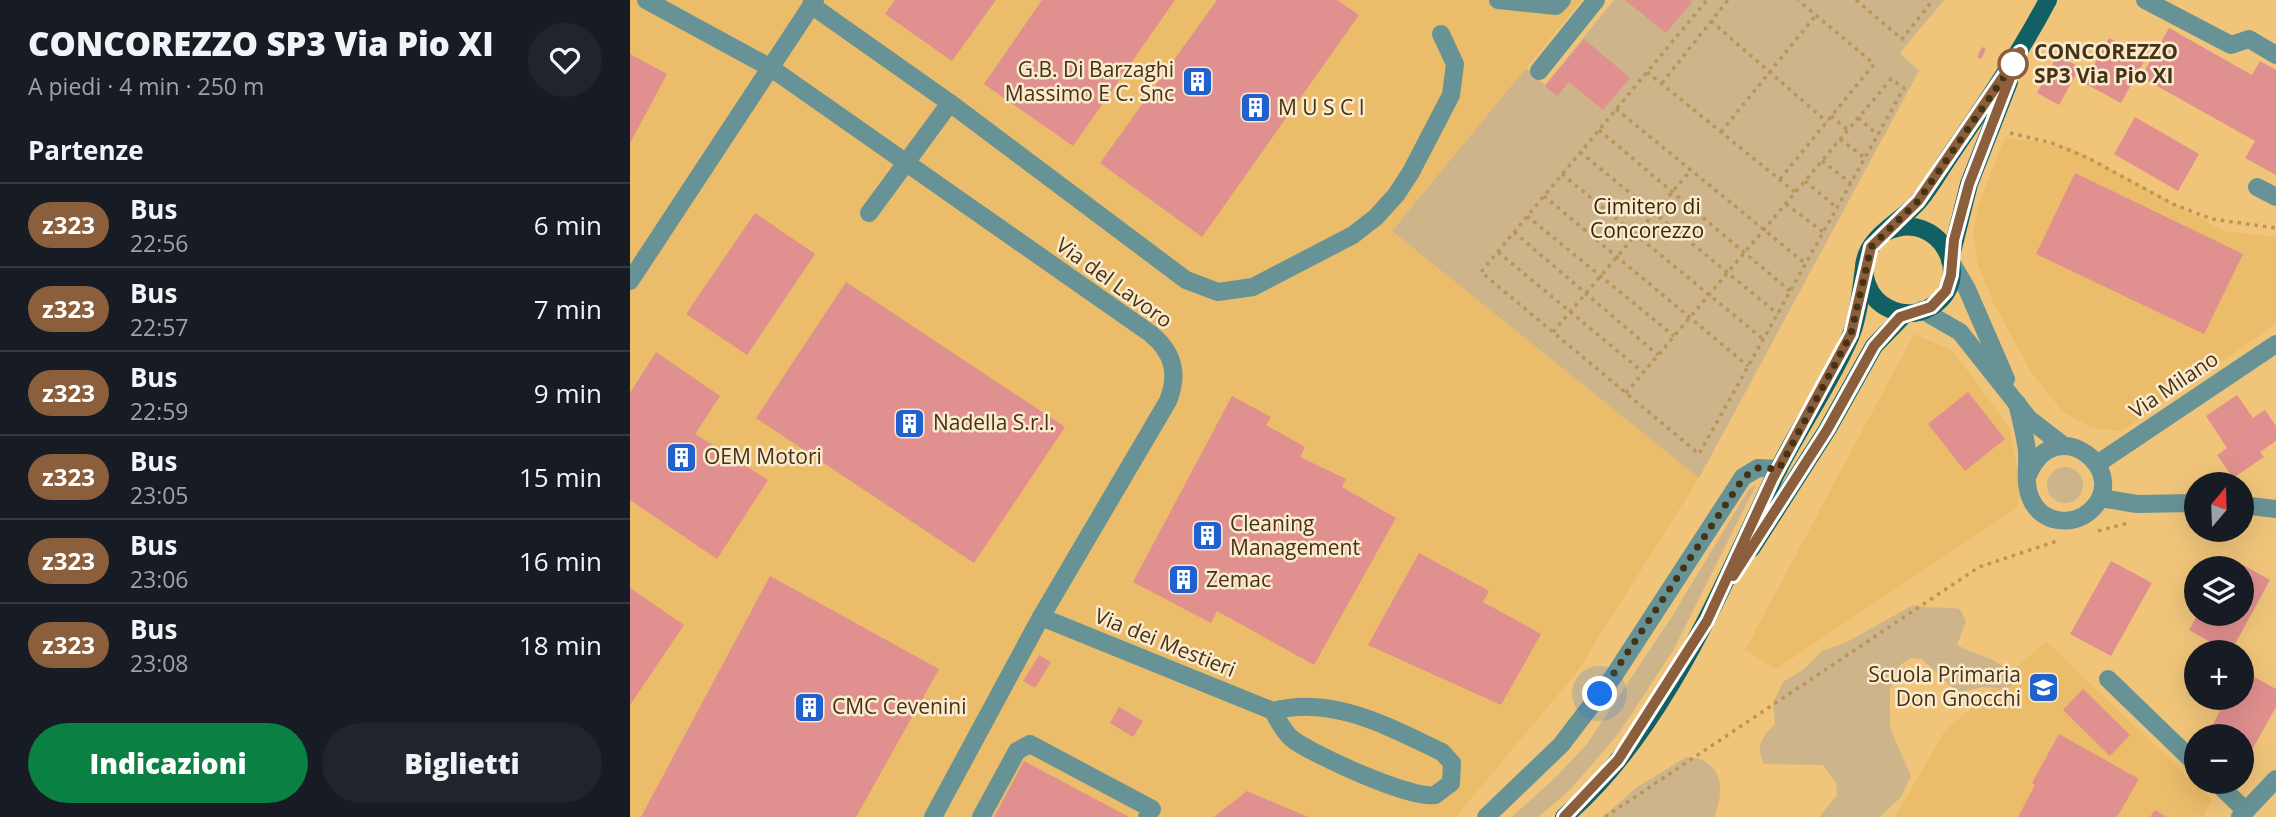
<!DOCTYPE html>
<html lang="it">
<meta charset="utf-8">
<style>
body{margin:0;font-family:"Open Sans",sans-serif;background:#20242c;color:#f1f3f6;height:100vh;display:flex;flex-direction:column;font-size:26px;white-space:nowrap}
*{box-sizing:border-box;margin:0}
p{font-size:23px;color:#9ea1a6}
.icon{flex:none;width:38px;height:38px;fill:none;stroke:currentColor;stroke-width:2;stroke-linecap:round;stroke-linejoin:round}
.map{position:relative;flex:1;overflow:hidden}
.details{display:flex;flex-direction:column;background:#171b24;width:630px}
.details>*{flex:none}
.badge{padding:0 14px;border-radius:23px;font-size:24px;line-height:46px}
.needle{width:46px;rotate:19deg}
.tools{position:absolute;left:1554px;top:472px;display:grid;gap:14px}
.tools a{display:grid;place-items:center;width:70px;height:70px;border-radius:50%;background:#171b24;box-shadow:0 7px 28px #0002;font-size:35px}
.you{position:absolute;width:35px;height:35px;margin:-18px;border:5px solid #fff;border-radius:50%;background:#1a73e8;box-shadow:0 0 0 10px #1a73e833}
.map>.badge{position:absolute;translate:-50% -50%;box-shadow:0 0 0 4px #fff}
h2{padding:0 28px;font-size:26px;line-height:63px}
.round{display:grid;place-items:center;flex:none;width:74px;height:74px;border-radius:37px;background:#20242c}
.headline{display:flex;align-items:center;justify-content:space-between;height:119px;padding:0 28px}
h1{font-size:33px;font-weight:800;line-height:52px}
.action{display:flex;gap:14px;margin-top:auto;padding:14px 28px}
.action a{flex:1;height:80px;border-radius:42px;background:#0b8043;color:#fff;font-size:28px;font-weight:800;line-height:80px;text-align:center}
.action a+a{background:#20242c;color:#f1f3f6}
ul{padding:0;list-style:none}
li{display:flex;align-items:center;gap:21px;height:84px;padding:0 28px;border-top:2px solid #363941}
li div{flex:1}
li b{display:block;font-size:26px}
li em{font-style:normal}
li .badge{min-width:77px;font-weight:700;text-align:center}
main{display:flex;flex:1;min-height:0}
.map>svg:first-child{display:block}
.built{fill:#ebbc69}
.green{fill:#ceb48a}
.building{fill:#e0908f}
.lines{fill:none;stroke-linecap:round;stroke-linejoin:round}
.path{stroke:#b89659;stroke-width:3.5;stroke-dasharray:3.5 5;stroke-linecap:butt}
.minor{stroke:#689396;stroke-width:18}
.major{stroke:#106064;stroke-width:18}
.line-casing{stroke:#fff;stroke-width:16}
.line{stroke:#8b5e3c;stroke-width:10}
.walk{stroke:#443314;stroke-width:7;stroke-dasharray:0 12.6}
.stop-dot{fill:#fff;stroke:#8b5e3c;stroke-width:3.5}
.labels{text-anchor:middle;stroke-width:5;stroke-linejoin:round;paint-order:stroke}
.stop-label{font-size:21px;font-weight:bold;fill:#443314;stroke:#fceace;text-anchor:start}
.poi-label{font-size:21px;fill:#443314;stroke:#fceace;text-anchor:start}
.park-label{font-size:21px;fill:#382809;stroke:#fceace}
.street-label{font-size:21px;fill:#443314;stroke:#fceace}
</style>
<main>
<section class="details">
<div class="headline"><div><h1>CONCOREZZO SP3 Via Pio XI</h1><p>A piedi · 4 min · 250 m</p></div><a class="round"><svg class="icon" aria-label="heart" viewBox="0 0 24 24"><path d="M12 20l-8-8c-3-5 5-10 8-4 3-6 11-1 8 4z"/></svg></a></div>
<h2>Partenze</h2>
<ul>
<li><span class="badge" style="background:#8b5e3c;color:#fff">z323</span><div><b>Bus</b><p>22:56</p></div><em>6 min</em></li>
<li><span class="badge" style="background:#8b5e3c;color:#fff">z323</span><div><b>Bus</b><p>22:57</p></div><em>7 min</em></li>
<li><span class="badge" style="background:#8b5e3c;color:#fff">z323</span><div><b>Bus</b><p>22:59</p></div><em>9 min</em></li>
<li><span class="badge" style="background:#8b5e3c;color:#fff">z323</span><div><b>Bus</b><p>23:05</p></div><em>15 min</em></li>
<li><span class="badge" style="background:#8b5e3c;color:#fff">z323</span><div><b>Bus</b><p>23:06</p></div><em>16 min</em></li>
<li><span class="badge" style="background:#8b5e3c;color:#fff">z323</span><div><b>Bus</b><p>23:08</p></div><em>18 min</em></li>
</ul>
<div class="action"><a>Indicazioni</a><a>Biglietti</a></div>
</section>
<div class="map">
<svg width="1646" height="817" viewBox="0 0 1646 817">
<rect width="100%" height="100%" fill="#f0c57a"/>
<g class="built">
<polygon points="0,0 952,0 762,231 1069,478 947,672 826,817 0,817"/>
<polygon points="1375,137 1443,148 1594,231 1646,237 1646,324 1492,431 1462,428 1433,412 1401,372 1362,300 1347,262 1343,235 1348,206"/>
<polygon points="1284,334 1323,351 1379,427 1388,471 1388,507 1146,669 1115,650"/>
<polygon points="1416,641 1582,800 1573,817 1265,817 1314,732"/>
</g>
<g class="green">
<polygon points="984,0 1314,0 1270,53 1289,71 1069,478 762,231 896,68 915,85"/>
<circle cx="1435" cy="485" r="18"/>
<polygon points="1126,485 1044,649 989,733 939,791 908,817 882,817 926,777 957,744 1041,618 1119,489"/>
<path d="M1283 605C1301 609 1314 606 1330 609L1336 621 1327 645C1350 657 1373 658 1387 682L1376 689 1352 687 1328 693 1292 659 1281 658 1270 665 1260 689V728L1281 776 1271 797 1250 817H1189L1207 795 1206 783 1193 765 1134 764C1125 746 1132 737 1145 724L1143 702 1153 682 1174 669 1192 651 1217 642Z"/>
<path d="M1056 757C1092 758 1096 789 1084 817H973L1006 788Z"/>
</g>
<g class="building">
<polygon points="265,0 366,0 322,61 255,14"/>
<polygon points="412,0 545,0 443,146 354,84"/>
<polygon points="587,0 707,0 729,15 572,237 470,163"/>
<polygon points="995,0 1060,0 1062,2 1036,33"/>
<polygon points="1539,28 1622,75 1630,61 1646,70 1646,175 1615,158 1625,141 1511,77"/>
<polygon points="1479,38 1516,58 1491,103 1454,83"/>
<polygon points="954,39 1000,78 973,110 939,82 927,96 915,86"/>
<polygon points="1352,47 1356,49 1351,59 1347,57"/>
<polygon points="0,54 37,74 0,143"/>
<polygon points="1427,56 1450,67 1429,105 1407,93"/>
<polygon points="1505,117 1569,154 1548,191 1484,154"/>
<polygon points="1445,173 1613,254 1574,334 1406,254"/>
<polygon points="125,213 185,254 117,355 56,314"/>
<polygon points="216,282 435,427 344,563 126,418"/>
<polygon points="26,352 90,396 65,434 138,480 87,559 0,500 0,393"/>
<polygon points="1338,392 1375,439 1335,471 1298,424"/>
<polygon points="1607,395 1623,418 1635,410 1646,426 1646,441 1630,452 1634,457 1603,478 1587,455 1597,448 1576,416"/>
<polygon points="602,396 641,417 636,425 675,447 670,457 716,479 712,487 766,518 684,665 587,611 581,623 503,582"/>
<polygon points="789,553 859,591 853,602 911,634 871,705 738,645"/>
<polygon points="1599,557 1640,580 1600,653 1559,630 1568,614 1612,614 1612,569 1593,569"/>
<polygon points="1481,561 1522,583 1481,656 1440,634"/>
<polygon points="140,576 309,669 226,817 11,817"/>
<polygon points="0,588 54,625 0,705"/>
<polygon points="409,655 421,662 405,688 393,681"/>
<polygon points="1613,671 1646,689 1646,707 1612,768 1612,737 1576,737 1597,698 1612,698"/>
<polygon points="1453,689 1500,735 1480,756 1433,710"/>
<polygon points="489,707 513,721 503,737 480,723"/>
<polygon points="1429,734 1509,779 1487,817 1388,817 1405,785 1402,783"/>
<polygon points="394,761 499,817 364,817"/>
<polygon points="617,791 678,817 584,817"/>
<polygon points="1525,810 1537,817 1520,817"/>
</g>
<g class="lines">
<g class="path">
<polyline points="1226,0 1272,39 1303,0"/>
<polyline points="1081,21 1197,122"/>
<polyline points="1017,72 1165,192"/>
<polyline points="1032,83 1098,0"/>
<polyline points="986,109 1176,264"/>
<polyline points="1201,116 1218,130"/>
<polyline points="1228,118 1248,135"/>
<polyline points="969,130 1160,291"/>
<polyline points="1091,132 1186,15"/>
<polyline points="1380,133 1422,143 1458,158 1543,204 1582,219 1646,228"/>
<polyline points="1210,139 1235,158"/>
<polyline points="950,152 1148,314"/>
<polyline points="1192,161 1221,183"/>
<polyline points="932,174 1133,339"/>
<polyline points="1150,179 1244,64 1168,0"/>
<polyline points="1175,181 1207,208"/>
<polyline points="914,196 1118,366"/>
<polyline points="1156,204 1193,232"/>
<polyline points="897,216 1044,336"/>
<polyline points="884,232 1028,355"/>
<polyline points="868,252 1013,372"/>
<polyline points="923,332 1061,170"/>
<polyline points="996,393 1261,79 1274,88 1069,454 851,272 1077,0"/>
<polyline points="1468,531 1498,523"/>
<polyline points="975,817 1349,567 1430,540"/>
</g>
<g class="minor">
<path d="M16 0 141 68 521 334C543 352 549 374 538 401L411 617 303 817"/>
<polyline points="868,0 926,6 932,0"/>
<polyline points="1515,0 1601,45 1619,39 1646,55"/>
<polyline points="181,5 320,103 556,280 588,292 623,287 723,235 746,217 766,195 781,172 821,95 825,64 811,34"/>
<polyline points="909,71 966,0"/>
<polyline points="1627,187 1646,197"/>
<polyline points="239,213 320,103"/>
<polyline points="1320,260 1337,289 1376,379"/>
<polyline points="0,281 185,0"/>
<polyline points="1292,310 1330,332 1399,419 1434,446"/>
<path d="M1387 403C1391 419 1395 435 1397 451 1398 466 1394 485 1401 499 1411 523 1442 527 1460 511 1504 473 1426 408 1398 475"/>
<polyline points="1467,464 1646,344"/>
<polyline points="1470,498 1507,504 1566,503"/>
<polyline points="1612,505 1646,509"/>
<path d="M411 617 643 711C702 695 759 727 812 752L822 763 821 783 805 795C783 800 680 754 661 738 653 730 648 721 643 711"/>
<polyline points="1478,679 1566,764"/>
<polyline points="1586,782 1616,811"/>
<polyline points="351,817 387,751 400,744 522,809 517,817"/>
<polyline points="856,817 931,745 983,677 1113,477 1128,468 1149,469"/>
<polyline points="1610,817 1646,779"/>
</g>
<g class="major">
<path d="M1256 232C1309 206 1349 281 1299 308 1286 315 1271 315 1258 308 1239 299 1229 274 1237 254 1246 232 1274 219 1289 201 1300 188 1309 172 1319 157 1354 106 1389 55 1418 0"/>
<polyline points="1320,260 1339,184 1379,82"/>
<polyline points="1121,549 1197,430 1244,346 1276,313"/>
<path d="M934 817C1033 732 1088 595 1143 480 1166 431 1200 385 1221 335 1230 312 1231 285 1235 261"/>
</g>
</g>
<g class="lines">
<defs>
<polyline id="line" points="934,817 988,760 1077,621 1143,478 1221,334 1241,247 1288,201 1390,52 1339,184 1324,240 1321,275 1316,291 1301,307 1270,317 1244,346 1197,430 1103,576"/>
</defs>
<use href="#line" class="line-casing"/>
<use href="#line" class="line"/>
<polyline class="walk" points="970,694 1114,477 1128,468 1149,469 1221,334 1241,247 1288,201 1383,64"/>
</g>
<defs>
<symbol id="building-square" viewBox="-11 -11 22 22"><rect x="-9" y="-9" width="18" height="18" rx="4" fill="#2061cd" stroke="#fceace"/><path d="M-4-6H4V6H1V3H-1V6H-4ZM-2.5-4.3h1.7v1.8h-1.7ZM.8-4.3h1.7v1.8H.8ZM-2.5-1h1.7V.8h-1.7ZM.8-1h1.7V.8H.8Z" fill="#fff"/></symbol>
<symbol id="school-square" viewBox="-11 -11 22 22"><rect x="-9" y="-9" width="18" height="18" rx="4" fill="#2061cd" stroke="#fceace"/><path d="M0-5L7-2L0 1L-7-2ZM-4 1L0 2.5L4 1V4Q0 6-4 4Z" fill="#fff"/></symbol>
</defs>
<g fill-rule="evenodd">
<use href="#building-square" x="550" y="64" width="35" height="35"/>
<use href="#building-square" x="608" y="90" width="35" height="35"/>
<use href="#building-square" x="262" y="406" width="35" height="35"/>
<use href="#building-square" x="34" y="440" width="35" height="35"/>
<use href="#building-square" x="560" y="518" width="35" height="35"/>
<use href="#building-square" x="536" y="562" width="35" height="35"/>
<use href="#school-square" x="1396" y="670" width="35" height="35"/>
<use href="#building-square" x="162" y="690" width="35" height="35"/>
</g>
<circle class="stop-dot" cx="1383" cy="64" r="14"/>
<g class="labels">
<g class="stop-label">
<text x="1404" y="59">CONCOREZZO<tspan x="1404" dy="24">SP3 Via Pio XI</tspan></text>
</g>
<g class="poi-label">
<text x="544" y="77" text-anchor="end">G.B. Di Barzaghi<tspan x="544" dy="24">Massimo E C. Snc</tspan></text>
<text x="648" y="115">M U S C I</text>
<text x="303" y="430">Nadella S.r.l.</text>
<text x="74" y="464">OEM Motori</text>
<text x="600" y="531">Cleaning<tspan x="600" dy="24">Management</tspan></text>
<text x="576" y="587">Zemac</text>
<text x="1391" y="682" text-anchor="end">Scuola Primaria<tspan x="1391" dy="24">Don Gnocchi</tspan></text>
<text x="202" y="714">CMC Cevenini</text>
</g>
<g class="park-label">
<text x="1017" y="214">Cimitero di<tspan x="1017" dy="24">Concorezzo</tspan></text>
</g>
<g class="street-label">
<text transform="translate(484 283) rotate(36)" y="7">Via del Lavoro</text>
<text transform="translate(1544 385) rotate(-34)" y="7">Via Milano</text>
<text transform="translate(535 643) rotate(22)" y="7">Via dei Mestieri</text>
</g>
</g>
</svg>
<div class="tools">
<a><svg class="needle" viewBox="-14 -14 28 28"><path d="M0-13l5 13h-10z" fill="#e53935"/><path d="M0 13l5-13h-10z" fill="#9ea1a6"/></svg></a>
<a><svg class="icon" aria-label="layers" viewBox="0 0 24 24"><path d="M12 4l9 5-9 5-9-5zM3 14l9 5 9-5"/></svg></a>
<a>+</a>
<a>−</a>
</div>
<div class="you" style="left:970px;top:694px"></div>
</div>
</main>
